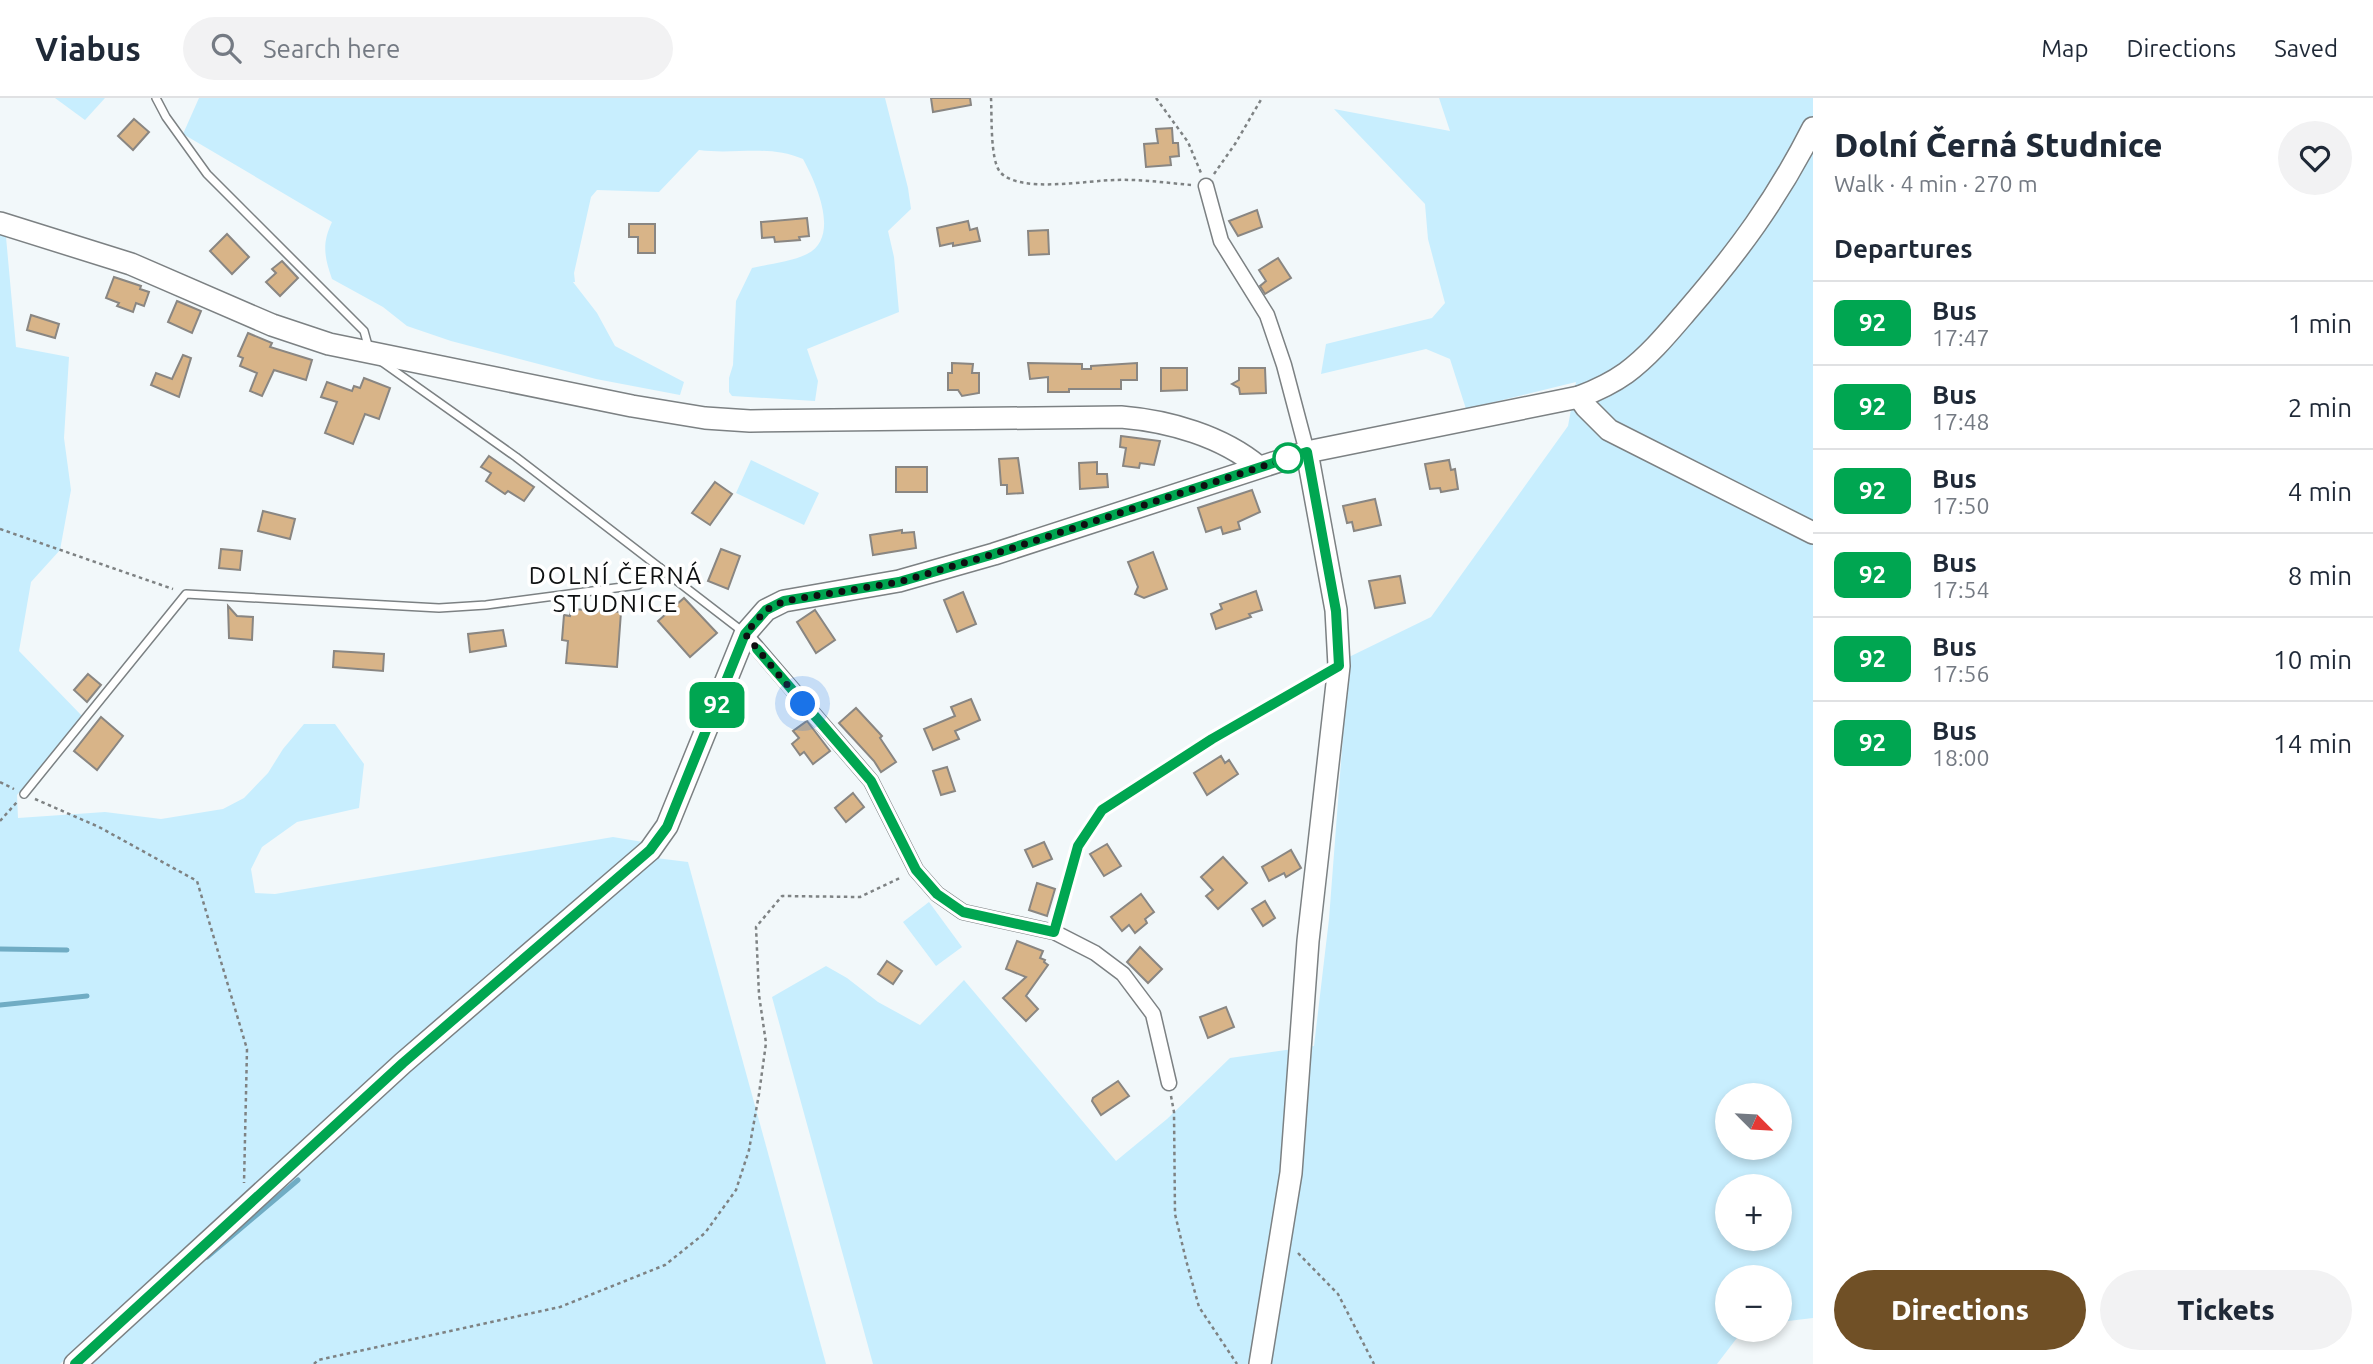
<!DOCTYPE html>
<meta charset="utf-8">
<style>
body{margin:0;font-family:Ubuntu,sans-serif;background:#f2f2f3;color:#1f2937;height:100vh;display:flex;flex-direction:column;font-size:26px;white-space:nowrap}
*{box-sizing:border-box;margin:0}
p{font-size:23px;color:#747a83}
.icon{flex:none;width:38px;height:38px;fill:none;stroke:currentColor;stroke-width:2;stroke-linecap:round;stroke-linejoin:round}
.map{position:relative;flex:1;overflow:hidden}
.side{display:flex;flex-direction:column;background:#fff;width:560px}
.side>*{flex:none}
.badge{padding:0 14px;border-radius:10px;font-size:24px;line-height:46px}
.needle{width:46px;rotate:114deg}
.tools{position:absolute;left:1715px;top:985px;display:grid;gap:14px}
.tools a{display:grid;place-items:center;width:77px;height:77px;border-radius:50%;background:#fff;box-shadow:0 4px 10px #0003;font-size:35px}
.you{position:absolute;width:35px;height:35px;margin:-18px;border:5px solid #fff;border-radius:50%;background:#1a73e8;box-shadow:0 0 0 10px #1a73e833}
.map>.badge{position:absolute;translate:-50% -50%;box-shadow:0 0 0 4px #fff}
h2{padding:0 21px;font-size:26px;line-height:63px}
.round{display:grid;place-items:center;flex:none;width:74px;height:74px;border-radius:37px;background:#f2f2f3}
.overview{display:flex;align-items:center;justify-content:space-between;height:119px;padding:0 21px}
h1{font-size:33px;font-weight:800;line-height:52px}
.primary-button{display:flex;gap:14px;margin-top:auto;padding:14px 21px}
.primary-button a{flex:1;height:80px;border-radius:42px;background:#705026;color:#fff;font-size:28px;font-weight:800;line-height:80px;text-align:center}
.primary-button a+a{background:#f2f2f3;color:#1f2937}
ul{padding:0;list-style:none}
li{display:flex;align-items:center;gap:21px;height:84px;padding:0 21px;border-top:2px solid #e0e1e3}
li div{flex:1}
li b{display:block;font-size:26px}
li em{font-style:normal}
li .badge{min-width:77px;font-weight:700;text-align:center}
header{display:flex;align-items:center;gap:42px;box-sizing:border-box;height:98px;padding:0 35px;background:#fff;border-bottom:2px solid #e0e1e3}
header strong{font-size:33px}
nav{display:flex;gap:38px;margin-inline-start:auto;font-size:24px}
.search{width:490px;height:63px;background:#f2f2f3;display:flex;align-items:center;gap:18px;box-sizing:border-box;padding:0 24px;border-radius:38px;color:#747a83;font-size:26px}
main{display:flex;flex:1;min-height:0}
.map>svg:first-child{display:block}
.green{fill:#c8eefe;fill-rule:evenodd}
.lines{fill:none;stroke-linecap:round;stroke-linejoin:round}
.stream{stroke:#70acc4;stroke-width:5}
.building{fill:#d8b488;stroke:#898682;stroke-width:2}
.lane-casing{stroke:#7c8183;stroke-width:10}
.street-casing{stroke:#7c8183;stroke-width:17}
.secondary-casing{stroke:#7c8183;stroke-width:24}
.path{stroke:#7e8283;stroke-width:2.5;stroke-dasharray:3.5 3.5;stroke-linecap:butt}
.lane{stroke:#fff;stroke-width:7}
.street{stroke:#fff;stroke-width:14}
.secondary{stroke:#fff;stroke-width:21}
.line-casing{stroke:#fff;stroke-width:16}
.line{stroke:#00a651;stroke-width:10}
.walk{stroke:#0e1011;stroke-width:7;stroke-dasharray:0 12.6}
.stop-dot{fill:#fff;stroke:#00a651;stroke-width:3.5}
.labels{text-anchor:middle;stroke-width:7;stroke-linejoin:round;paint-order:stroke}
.quarter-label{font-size:24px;letter-spacing:2px;fill:#0e1011;stroke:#fff}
</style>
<header>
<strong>Viabus</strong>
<div class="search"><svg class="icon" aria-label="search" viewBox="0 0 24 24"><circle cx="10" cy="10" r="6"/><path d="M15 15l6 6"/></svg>Search here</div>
<nav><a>Map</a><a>Directions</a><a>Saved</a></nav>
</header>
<main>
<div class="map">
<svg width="1813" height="1266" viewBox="0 0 1813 1266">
<rect width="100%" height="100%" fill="#f2f8fa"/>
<g class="green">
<polygon points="55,0 105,0 85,22"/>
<path d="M199 0H885L908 90 911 111 888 133 894 159 899 214 807 251 818 283 815 303 732 298 729 294V280L733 267 736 203 752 170C769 166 791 164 807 156 841 139 816 85 803 61 767 46 736 57 699 52L659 94 597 92 591 99 574 175 575 184H573L597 215 615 248 684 284 680 297 596 281 451 243 407 228 383 209 332 181C324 158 322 145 332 124L183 36Z"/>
<path d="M1439 0H1813V1220L1780 1224V1180H1727V1232H1743L1717 1266H873L772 899 826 868 847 880 878 904 920 927 964 882 1116 1063 1167 1021 1230 960 1314 948 1329 821 1349 559 1431 519 1568 328 1576 284 1466 311 1450 261 1426 251 1321 276 1326 246 1432 220 1445 205 1428 141 1425 106 1334 11 1450 33ZM1727 998H1780V1050H1727ZM1727 1088H1780V1141H1727Z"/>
<polygon points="0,137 6,139 16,249 69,259 64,340 71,392 60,452 31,484 19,553 83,619 17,697 18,720 105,714 161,721 223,711 244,700 268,675 283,651 304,626 335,626 364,666 359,710 297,724 262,749 251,771 255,795 275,796 613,739 643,744 210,1129 60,1266 0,1266"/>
<polygon points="751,362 819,395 804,427 736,395"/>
<polygon points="656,760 688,764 826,1266 90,1266 409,972"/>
<polygon points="929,804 962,849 936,868 903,824"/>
</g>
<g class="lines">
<g class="stream">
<polyline points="0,851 67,852"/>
<polyline points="0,907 87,898"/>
<polyline points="207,1159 298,1082"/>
</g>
</g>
<g class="building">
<polygon points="931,0 970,0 971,7 933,14"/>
<polygon points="134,21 149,34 133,52 118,38"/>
<polygon points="1172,30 1173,45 1178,45 1179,58 1170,59 1171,67 1146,69 1144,46 1158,45 1156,31"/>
<polygon points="1257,112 1262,129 1238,138 1229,123"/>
<polygon points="807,120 809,138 799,139 800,142 775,144 774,139 762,140 761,124"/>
<polygon points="968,123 970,132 977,130 980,143 953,148 953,145 940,148 937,130"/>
<polygon points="629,126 655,126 655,155 638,155 638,139 629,139"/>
<polygon points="1048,132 1049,156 1029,157 1028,133"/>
<polygon points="227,136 249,159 232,176 210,153"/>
<polygon points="1278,160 1291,180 1265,196 1260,188 1266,183 1259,172"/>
<polygon points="282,163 298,180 280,198 266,184 276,175 272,171"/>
<polygon points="114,179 141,188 140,191 149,194 144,208 136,205 133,214 117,208 119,205 106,200"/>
<polygon points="177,203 201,213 192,235 168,224"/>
<polygon points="31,217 59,226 55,240 27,232"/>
<polygon points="248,235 272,245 270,249 312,262 306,282 274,272 262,298 250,293 257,275 240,268 243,260 238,258"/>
<polygon points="183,257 191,260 179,299 151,287 156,275 172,281"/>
<polygon points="952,265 973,266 972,275 979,275 979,295 962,298 958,292 948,292 948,275 952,275"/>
<polygon points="1028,265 1082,266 1082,271 1091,271 1091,268 1137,265 1137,282 1121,282 1121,291 1069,291 1069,294 1048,294 1048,279 1030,281"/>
<polygon points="1161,270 1187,270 1187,292 1161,293"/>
<polygon points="1239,270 1265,270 1266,295 1240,296 1239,290 1232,286 1239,282"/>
<polygon points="364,280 390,290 379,321 365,316 353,346 325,335 337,304 321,299 327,284 352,293 354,288 360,290"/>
<polygon points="1121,338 1160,343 1154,367 1140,365 1139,370 1123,368 1126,350 1120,349"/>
<polygon points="489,358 534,389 524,403 508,393 505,396 486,383 491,375 481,369"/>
<polygon points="1018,360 1023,395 1007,396 1007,387 1001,387 999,361"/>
<polygon points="1449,362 1451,372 1455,371 1458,391 1441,394 1440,390 1430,391 1425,366"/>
<polygon points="1097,364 1097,376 1107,376 1108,389 1080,391 1079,365"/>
<rect x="896" y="369" width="31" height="25"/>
<polygon points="715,384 732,396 710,427 692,415"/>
<polygon points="1252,392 1260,414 1238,424 1240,431 1223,436 1221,429 1206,434 1198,410"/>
<polygon points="1375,401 1381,427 1354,433 1352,424 1347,425 1343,408"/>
<polygon points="263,413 295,421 290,441 258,433"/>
<polygon points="902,432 902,435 914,434 916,450 873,457 870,437"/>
<polygon points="221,451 242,453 240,472 219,470"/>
<polygon points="721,451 740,458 728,491 708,483"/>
<polygon points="1153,454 1167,491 1144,500 1135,496 1138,489 1128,464"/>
<polygon points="1400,478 1405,505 1375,510 1369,483"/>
<polygon points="1256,493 1262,512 1249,516 1251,519 1216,531 1211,516 1222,511 1220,506"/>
<polygon points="963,494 976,526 957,534 944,502"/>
<polygon points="684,500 717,535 690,559 658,523"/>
<polygon points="228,508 237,518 253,519 252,542 229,540"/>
<polygon points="571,511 621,514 617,569 566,565 568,543 562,542 564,517 570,518"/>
<polygon points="815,512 835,542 816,555 797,524"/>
<polygon points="503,532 506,548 470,554 468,536"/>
<polygon points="334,553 384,556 383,573 333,569"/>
<polygon points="88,576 101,587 87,604 74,592"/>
<polygon points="971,601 980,622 955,633 959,641 933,652 924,631 955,618 951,609"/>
<polygon points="856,610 882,638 880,640 896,664 881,674 874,663 839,625"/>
<polygon points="101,619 123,638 97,672 74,653"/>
<polygon points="807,623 830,653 813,666 804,654 800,657 792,646 799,640 793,633"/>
<polygon points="1221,658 1225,665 1229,662 1238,676 1207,697 1194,675"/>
<polygon points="947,669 955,693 941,697 933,673"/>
<polygon points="853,695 864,709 846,724 835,710"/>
<polygon points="1044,744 1052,761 1033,769 1025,752"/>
<polygon points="1107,746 1121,768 1104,778 1090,756"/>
<polygon points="1291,752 1301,770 1286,779 1284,775 1269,783 1262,769"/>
<polygon points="1223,759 1247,785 1218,811 1206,798 1213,792 1201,779"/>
<polygon points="1037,785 1055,791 1047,818 1029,812"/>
<polygon points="1141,796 1154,814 1145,821 1147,825 1135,835 1129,827 1122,833 1111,819"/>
<polygon points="1265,803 1275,820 1263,828 1252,811"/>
<polygon points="1017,843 1043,853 1040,860 1045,862 1044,864 1048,867 1026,898 1038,911 1026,923 1003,900 1026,879 1006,871"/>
<polygon points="1140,849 1162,871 1148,885 1127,864"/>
<polygon points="887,863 902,873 893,886 878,876"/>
<polygon points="1226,909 1234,929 1208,940 1200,919"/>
<polygon points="1118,983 1129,998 1101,1017 1092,1003 1093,1000"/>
</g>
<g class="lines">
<defs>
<g id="lane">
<polyline points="156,0 166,19 207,76 364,233 369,251"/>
<polyline points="382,264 516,359 742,533"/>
<polyline points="24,696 186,496 439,510 486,507 638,487 660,470"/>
<polyline points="1054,834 1078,748 1102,712 1211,641 1336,570"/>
</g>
<g id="street">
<polyline points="1206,88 1221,143 1267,217 1284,267 1307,354"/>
<polyline points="745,536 871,683 916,772 937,796 963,814 1054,834 1095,855 1123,876 1153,916 1169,985"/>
</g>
<g id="secondary">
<path d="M0 125 131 166 272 227 329 246 632 308 705 320 750 323 1121 319C1169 323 1222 338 1259 369"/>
<polyline points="1579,299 1586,309 1609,332 1813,435"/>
<path d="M75 1266 403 965 650 752 667 728 745 536 766 512 784 503 899 483 994 456 1307 354 1579 299C1595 293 1612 285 1626 275 1649 258 1668 235 1686 214 1738 154 1777 101 1813 30"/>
<polyline points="1260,1266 1291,1075 1308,843 1339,568 1336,512 1307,354"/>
</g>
</defs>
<use href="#lane" class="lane-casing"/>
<use href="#street" class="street-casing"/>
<use href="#secondary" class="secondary-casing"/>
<g class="path">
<path d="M991 0C992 18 990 61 1000 74 1019 96 1089 82 1116 82 1141 81 1167 85 1192 87"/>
<polyline points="1156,0 1188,44 1201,75"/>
<polyline points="1214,76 1235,46 1262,0"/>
<polyline points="0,431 173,491"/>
<polyline points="0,684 14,691"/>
<polyline points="35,701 99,729 197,783 247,951 244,1085"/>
<polyline points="0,723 17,704"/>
<polyline points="1171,998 1174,1014 1175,1116 1186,1162 1199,1209 1237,1266"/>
<polyline points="1298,1155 1338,1196 1374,1266"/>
<polyline points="314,1266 318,1262 560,1209 665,1167 705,1135 736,1092 749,1052 759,996 766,945 759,897 756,829 782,798 860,799 902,779"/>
</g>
<use href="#lane" class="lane"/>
<use href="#street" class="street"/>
<use href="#secondary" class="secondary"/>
</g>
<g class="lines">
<defs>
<polyline id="line" points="75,1266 403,965 650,752 667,729 745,536 766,512 784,503 899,484 994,456 1307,354 1336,513 1339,568 1212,641 1102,712 1078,748 1054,834 963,814 937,796 916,772 871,683 757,551"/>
</defs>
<use href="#line" class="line-casing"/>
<use href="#line" class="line"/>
<polyline class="walk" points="803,606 745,536 766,512 784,503 899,484 994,456 1288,360"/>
</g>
<circle class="stop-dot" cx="1288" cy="360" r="14"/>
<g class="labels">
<g class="quarter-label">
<text x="616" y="486">DOLNÍ ČERNÁ<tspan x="616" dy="28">STUDNICE</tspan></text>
</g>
</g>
</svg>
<div class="tools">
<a><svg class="needle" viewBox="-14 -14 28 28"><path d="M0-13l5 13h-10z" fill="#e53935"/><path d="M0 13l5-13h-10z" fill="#747a83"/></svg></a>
<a>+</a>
<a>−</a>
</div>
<div class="you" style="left:803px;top:606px"></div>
<b class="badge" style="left:717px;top:607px;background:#00a651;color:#fff">92</b>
</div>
<section class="side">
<div class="overview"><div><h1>Dolní Černá Studnice</h1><p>Walk · 4 min · 270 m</p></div><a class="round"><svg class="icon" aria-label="heart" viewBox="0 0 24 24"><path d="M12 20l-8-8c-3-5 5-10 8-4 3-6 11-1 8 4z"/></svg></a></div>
<h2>Departures</h2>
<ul>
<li><span class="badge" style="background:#00a651;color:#fff">92</span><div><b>Bus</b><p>17:47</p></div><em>1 min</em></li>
<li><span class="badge" style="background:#00a651;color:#fff">92</span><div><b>Bus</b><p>17:48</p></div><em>2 min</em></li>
<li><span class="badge" style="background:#00a651;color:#fff">92</span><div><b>Bus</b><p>17:50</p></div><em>4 min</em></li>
<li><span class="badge" style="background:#00a651;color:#fff">92</span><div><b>Bus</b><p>17:54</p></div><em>8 min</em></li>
<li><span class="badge" style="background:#00a651;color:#fff">92</span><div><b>Bus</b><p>17:56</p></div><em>10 min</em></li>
<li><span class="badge" style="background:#00a651;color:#fff">92</span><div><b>Bus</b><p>18:00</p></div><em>14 min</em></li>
</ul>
<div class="primary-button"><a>Directions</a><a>Tickets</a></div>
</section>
</main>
